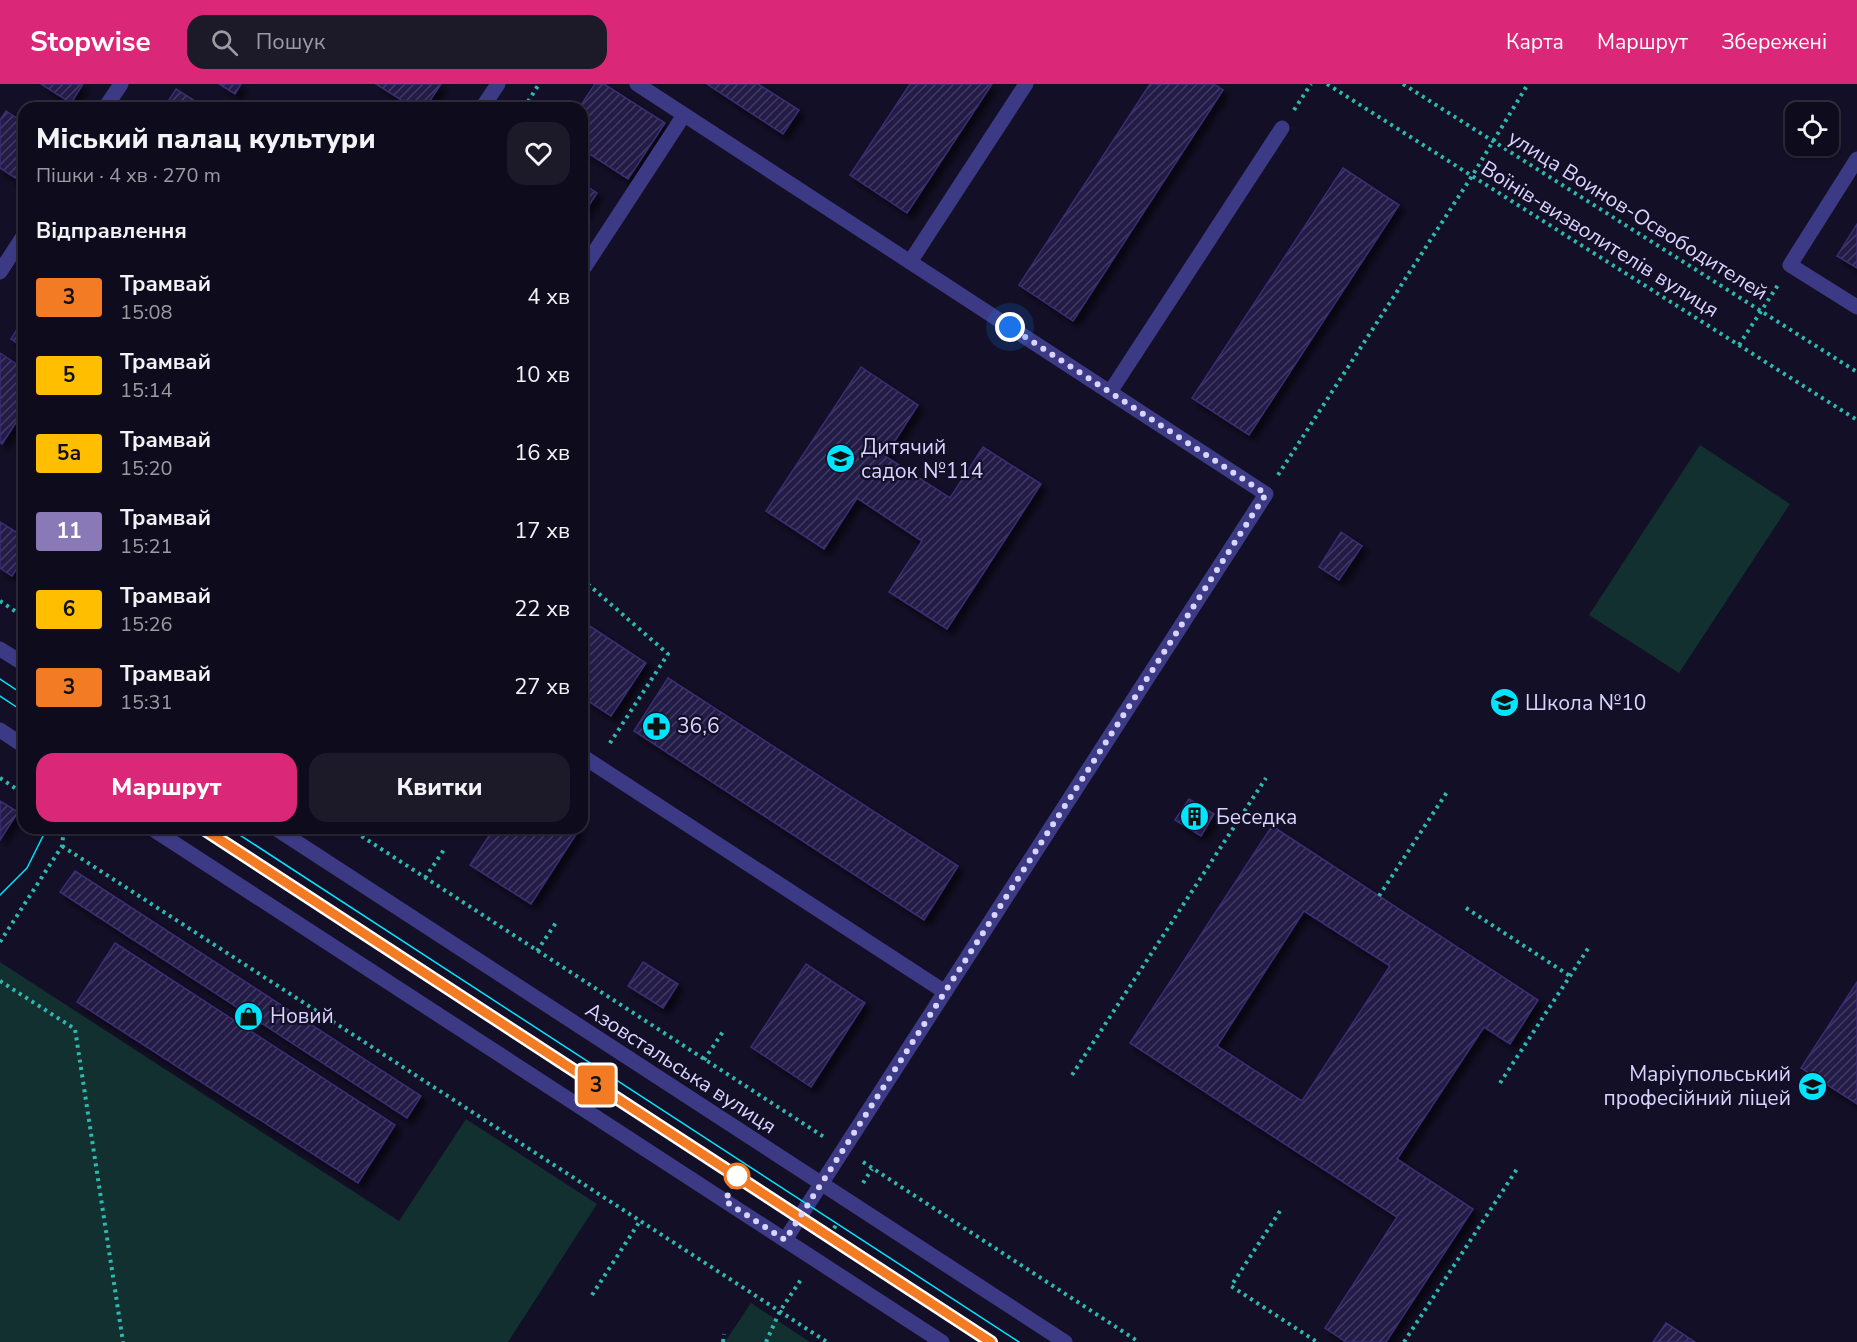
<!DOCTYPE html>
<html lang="uk">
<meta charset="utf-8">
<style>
body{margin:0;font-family:"Nunito Sans",sans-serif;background:#1c1929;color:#f1f3f6;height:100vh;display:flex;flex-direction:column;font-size:22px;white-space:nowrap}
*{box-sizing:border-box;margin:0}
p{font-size:20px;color:#9b9ba3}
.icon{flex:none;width:33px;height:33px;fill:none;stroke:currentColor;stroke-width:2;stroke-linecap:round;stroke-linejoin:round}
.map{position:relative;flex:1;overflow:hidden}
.drawer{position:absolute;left:18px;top:18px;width:570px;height:732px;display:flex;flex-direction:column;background:#0e0b1c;border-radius:18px;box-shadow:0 2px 4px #0004,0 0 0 2px #2e2b3b}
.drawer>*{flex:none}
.badge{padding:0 12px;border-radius:4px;font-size:21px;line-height:39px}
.buttons{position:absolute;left:1785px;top:18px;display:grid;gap:12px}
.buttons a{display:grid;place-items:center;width:54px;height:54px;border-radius:12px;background:#0e0b1c;box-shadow:0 2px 4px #0004,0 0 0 2px #2e2b3b;font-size:30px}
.you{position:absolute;width:30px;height:30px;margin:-15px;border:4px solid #fff;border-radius:50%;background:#1a73e8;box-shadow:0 0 0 9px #1a73e833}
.map>.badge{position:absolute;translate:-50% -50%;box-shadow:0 0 0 3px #fff}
h2{padding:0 18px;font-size:22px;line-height:54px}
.round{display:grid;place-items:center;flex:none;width:63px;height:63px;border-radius:18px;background:#1c1929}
.overview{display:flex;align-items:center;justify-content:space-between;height:102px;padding:0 18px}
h1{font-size:28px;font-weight:800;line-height:45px}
.primary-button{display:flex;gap:12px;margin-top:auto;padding:12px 18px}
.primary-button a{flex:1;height:69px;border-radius:18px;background:#db2777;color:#fff;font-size:24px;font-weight:800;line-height:69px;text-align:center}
.primary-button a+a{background:#1c1929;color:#f1f3f6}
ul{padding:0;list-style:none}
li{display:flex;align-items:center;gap:18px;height:78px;padding:0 18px}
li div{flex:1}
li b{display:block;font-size:22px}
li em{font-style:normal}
li .badge{min-width:66px;font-weight:700;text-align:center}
header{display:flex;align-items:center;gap:36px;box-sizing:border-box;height:84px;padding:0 30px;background:#db2777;color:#fff}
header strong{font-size:28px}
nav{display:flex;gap:33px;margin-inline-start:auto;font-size:21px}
.search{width:420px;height:54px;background:#1c1929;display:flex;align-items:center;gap:15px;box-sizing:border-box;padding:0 21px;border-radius:18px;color:#9b9ba3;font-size:22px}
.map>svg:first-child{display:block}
.park{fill:#12302f}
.building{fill:url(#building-hatch);stroke:#3b2d73;stroke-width:1.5;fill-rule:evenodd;filter:url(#shadow)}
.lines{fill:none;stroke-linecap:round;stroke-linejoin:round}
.path{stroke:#2fb8b0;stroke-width:4;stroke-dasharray:3 4.5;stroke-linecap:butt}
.service{stroke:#3d3a85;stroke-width:15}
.minor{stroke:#3d3a85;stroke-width:15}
.tertiary{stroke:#3d3a85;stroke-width:15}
.tram{stroke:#00e5ff;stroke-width:1.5}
.line-casing{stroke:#fff;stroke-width:14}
.line{stroke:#f37b24;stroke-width:9}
.walk{stroke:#d9d4ff;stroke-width:6;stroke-dasharray:0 10.8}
.stop-dot{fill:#fff;stroke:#f37b24;stroke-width:3}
.labels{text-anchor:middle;stroke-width:4.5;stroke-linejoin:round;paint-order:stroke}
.street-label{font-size:21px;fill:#d9d4ff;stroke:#130f26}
.poi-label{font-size:21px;fill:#d9d4ff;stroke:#130f26;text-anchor:start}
</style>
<header>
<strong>Stopwise</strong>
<div class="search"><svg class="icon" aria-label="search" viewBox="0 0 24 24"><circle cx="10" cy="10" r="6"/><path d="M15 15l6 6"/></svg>Пошук</div>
<nav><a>Карта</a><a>Маршрут</a><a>Збережені</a></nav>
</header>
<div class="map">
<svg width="1857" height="1258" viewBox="0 0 1857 1258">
<defs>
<pattern id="building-hatch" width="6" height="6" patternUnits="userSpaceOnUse" patternTransform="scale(1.5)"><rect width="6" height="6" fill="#241b47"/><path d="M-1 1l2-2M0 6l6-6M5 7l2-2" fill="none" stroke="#433b63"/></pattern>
<filter id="shadow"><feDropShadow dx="5.5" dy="5.5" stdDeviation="3" flood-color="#0009"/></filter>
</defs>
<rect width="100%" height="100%" fill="#130f26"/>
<g class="park">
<polygon points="1700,361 1790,420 1679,589 1589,531"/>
<polygon points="0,878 399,1137 466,1035 597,1120 508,1258 0,1258"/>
<polygon points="751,1219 810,1258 725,1258"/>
</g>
<g class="building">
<polygon points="41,0 83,0 71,19"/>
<polygon points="219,0 241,0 235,10"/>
<polygon points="376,0 441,0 425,24 414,24"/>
<polygon points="595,0 604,0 665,39 628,95 582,65 582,24 579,24"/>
<polygon points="707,0 758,0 799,26 783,50"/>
<polygon points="910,0 992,0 907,129 850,91"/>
<polygon points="1150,0 1214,0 1223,6 1073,237 1019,201"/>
<polygon points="176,5 206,24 164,24"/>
<polygon points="6,27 24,39 24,91 20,97 0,84 0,36"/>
<polygon points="1343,84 1399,121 1249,351 1192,314"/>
<polygon points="582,99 597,109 582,132"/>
<polygon points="1857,140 1857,184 1837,172"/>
<polygon points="24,234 24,264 11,255"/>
<polygon points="0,269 24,285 24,326 2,360 0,358"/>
<polygon points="861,283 918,321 885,372 950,414 983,363 1041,400 947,545 889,508 922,457 857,414 824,465 766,427"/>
<polygon points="0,438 24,453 24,473 12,492 0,484"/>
<polygon points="1341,448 1362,462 1339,496 1319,483"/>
<polygon points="582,537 646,579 611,632 582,613"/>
<polygon points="668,594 958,782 924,836 634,647"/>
<polygon points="1189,715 1214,730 1201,752 1175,736"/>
<polygon points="0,717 18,728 0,756"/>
<path d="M1272 742 1538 916 1510 960 1484 943 1397 1075 1473 1125 1386 1258H1346L1325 1244 1397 1133 1130 959ZM1304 827 1390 882 1302 1017 1217 962Z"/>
<polygon points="494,744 580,744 531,820 470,781"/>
<polygon points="75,787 421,1012 407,1034 60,808"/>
<polygon points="115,859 395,1041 358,1099 77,918"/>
<polygon points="643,878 678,900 663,924 628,902"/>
<polygon points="806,880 865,919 811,1003 751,963"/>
<polygon points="1857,898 1857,1020 1801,984"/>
<polygon points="1666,1239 1695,1258 1653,1258"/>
</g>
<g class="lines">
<g class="path">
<polyline points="1327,0 1857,336"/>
<polyline points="1403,0 1857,288"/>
<polyline points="524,24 539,0"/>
<polyline points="1294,26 1311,0"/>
<polyline points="1739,261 1778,201"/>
<polyline points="1278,391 1472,92 1528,0"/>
<polyline points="582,495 668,570 608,662"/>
<polyline points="0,517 24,533"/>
<polyline points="0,694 24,710"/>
<polyline points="349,744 824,1053"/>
<polyline points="62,762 827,1258"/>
<polyline points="425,794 445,764"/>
<polyline points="1379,812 1447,708"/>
<polyline points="1466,824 1570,892"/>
<polyline points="0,858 62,762 64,744"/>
<polyline points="537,867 557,837"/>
<polyline points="0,897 75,945 123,1258"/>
<polyline points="704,976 724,946"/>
<polyline points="1072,991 1266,694"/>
<polyline points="1500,999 1589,863"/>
<polyline points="863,1078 1139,1258"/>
<polyline points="863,1099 872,1085"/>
<polyline points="1280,1127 1231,1202 1317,1258"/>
<polyline points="826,1157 838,1138"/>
<polyline points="592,1211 640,1137"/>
<polyline points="723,1258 724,1250"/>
<polyline points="766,1258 780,1227 802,1194"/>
<polyline points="1404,1258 1517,1085"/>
</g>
<g class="service">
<polyline points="637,0 1266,410 785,1156"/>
<polyline points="1857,75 1790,181 1857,223"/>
<polyline points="910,178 1026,0"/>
<polyline points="582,187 684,31"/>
<polyline points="1110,308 1282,44"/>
<polyline points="582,672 945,908"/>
</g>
<g class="minor">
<polyline points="105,24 121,0"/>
<polyline points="482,24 498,0"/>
<polyline points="0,188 24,151"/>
</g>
<g class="tertiary">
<polyline points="0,565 24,580"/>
<polyline points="0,646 24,662"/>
<polyline points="151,744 942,1258"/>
<polyline points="275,744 1065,1258"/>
</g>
<g class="tram">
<polyline points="0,595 24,611"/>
<polyline points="0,612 24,628"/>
<polyline points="201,744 991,1258"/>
<polyline points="229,744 1019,1258"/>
<polyline points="0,811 27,784 47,744"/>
</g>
</g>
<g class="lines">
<defs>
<polyline id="line" points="202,744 991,1258"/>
</defs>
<use href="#line" class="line-casing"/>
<use href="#line" class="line"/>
<polyline class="walk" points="737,1092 725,1117 785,1156 1266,410 1010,243"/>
</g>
<defs>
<symbol id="school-disc" viewBox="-11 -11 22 22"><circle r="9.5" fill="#00e5ff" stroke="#130f26"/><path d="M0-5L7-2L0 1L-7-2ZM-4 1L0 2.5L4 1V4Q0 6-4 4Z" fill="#111"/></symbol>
<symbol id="pharmacy-disc" viewBox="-11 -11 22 22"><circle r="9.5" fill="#00e5ff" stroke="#130f26"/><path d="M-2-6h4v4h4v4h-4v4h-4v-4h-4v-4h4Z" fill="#111"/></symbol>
<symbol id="building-disc" viewBox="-11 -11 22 22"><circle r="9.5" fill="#00e5ff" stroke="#130f26"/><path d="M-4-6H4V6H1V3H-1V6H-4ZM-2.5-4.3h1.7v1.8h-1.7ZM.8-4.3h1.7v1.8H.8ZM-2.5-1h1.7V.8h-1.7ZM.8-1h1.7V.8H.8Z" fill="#111"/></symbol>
<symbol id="shop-disc" viewBox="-11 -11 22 22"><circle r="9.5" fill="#00e5ff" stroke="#130f26"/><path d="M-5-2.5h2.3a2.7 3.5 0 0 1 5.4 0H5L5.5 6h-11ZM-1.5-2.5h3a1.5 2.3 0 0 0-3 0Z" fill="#111"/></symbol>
<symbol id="university-disc" viewBox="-11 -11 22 22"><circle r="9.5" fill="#00e5ff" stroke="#130f26"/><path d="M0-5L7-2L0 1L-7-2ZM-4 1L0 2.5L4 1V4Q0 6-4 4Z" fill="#111"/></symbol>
</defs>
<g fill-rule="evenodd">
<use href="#school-disc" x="824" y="358" width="33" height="33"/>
<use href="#school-disc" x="1488" y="602" width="33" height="33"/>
<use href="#pharmacy-disc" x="640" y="626" width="33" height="33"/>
<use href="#building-disc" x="1178" y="716" width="33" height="33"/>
<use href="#shop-disc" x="232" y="916" width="33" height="33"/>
<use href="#university-disc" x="1796" y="986" width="33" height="33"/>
</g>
<circle class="stop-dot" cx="737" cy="1092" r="12"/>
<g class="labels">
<g class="street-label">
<text transform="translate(1638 131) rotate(32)" y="7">улица Воинов-Освободителей</text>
<text transform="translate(1600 155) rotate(32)" y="7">Воїнів-визволителів вулиця</text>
<text transform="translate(681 984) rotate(33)" y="7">Азовстальська вулиця</text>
</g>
<g class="poi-label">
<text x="861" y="370">Дитячий<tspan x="861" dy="24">садок №114</tspan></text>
<text x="1525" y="626">Школа №10</text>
<text x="677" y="649">36,6</text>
<text x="1216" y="740">Беседка</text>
<text x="270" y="939">Новий</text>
<text x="1791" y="997" text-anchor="end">Маріупольський<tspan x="1791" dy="24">професійний ліцей</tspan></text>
</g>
</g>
</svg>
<div class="buttons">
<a><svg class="icon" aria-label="locate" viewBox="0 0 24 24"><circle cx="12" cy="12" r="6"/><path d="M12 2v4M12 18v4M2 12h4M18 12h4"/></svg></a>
</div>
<div class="you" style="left:1010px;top:243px"></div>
<b class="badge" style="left:596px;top:1001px;background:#f37b24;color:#111">3</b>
<section class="drawer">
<div class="overview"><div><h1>Міський палац культури</h1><p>Пішки · 4 хв · 270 m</p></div><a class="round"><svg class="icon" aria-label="heart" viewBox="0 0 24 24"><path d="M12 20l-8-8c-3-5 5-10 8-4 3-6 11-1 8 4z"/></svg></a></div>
<h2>Відправлення</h2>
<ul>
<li><span class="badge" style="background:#f37b24;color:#111">3</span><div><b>Трамвай</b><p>15:08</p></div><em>4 хв</em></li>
<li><span class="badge" style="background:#ffbf00;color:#111">5</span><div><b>Трамвай</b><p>15:14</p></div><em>10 хв</em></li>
<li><span class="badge" style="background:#ffbf00;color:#111">5а</span><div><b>Трамвай</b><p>15:20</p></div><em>16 хв</em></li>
<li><span class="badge" style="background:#897ab7;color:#fff">11</span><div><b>Трамвай</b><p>15:21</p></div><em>17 хв</em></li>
<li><span class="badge" style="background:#ffbf00;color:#111">6</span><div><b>Трамвай</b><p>15:26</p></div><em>22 хв</em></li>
<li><span class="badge" style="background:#f37b24;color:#111">3</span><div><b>Трамвай</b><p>15:31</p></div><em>27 хв</em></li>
</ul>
<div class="primary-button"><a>Маршрут</a><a>Квитки</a></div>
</section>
</div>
